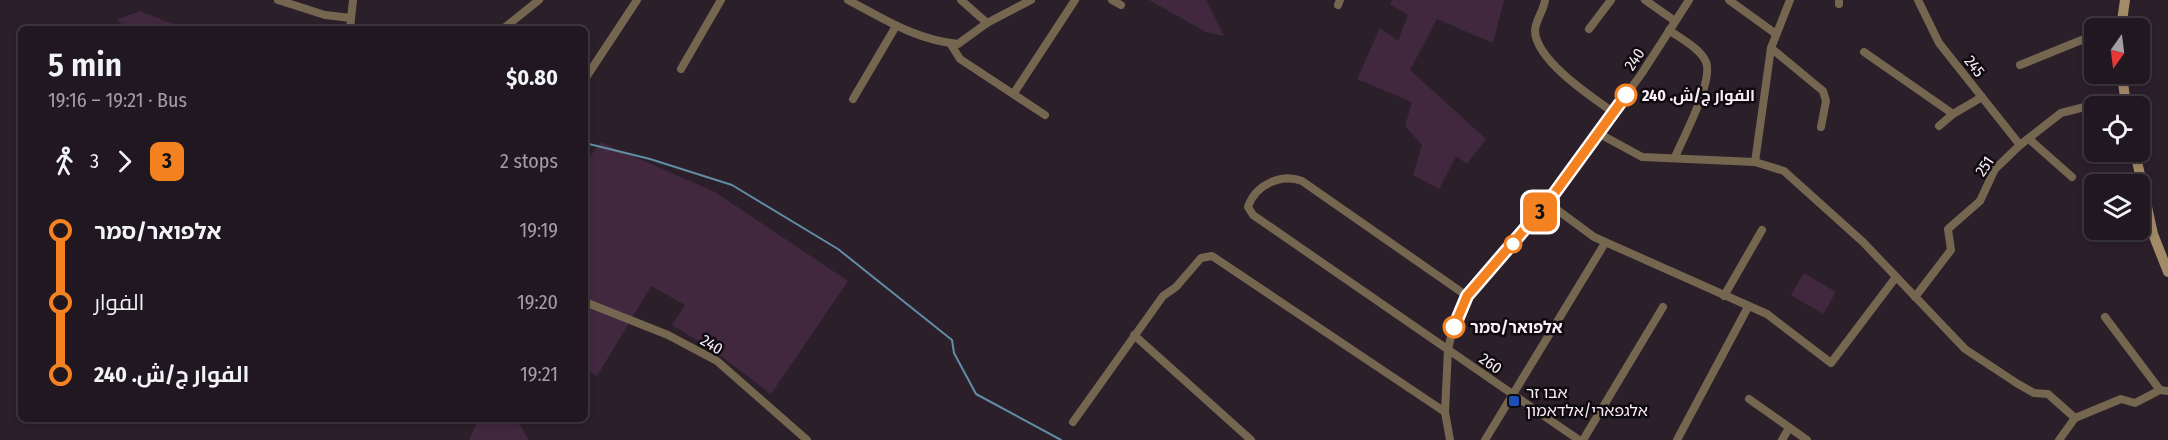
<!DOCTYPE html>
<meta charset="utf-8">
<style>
body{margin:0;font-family:"Fira Sans Condensed",Cairo,"Noto Sans Hebrew",sans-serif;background:#282029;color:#f1f3f6;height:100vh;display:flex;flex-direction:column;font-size:22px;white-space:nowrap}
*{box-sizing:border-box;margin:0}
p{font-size:20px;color:#a29fa5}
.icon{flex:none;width:33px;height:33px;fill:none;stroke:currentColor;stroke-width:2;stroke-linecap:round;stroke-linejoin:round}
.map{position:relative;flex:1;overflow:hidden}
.panel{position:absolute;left:18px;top:26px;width:570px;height:396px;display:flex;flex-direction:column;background:#201720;border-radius:9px;box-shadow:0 3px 9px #0003,0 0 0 2px #3d363e}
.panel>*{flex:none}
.badge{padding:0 12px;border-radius:9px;font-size:21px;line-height:39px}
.needle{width:39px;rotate:194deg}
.tools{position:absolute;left:2084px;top:18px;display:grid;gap:12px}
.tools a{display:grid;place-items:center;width:66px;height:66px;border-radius:9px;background:#201720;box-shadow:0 3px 9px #0003,0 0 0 2px #3d363e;font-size:30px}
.map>.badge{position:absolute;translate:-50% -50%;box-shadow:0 0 0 3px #fff}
.legs{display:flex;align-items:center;gap:9px;height:66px;padding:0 30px;font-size:20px}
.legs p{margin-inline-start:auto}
.overview{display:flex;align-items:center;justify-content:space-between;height:102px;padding:0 30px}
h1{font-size:33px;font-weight:600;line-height:45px}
ul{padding:0 30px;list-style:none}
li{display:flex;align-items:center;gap:21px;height:72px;font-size:22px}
li i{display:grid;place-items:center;width:9px;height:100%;margin:0 8px;background:currentColor}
li i::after{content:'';width:15px;height:15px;margin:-8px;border:4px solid;border-radius:50%;background:#201720}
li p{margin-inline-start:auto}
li:first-child i{background:linear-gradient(#0000 50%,currentColor 0)}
li:last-child i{background:linear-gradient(currentColor 50%,#0000 0)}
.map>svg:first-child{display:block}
.green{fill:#41283f}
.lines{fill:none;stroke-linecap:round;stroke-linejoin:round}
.stream{stroke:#618da6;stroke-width:2}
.minor{stroke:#756650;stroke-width:8}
.secondary{stroke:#a38b68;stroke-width:10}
.line-1-casing{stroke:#fff;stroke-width:14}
.line-1{stroke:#f58220;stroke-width:9}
.stop-1-dot{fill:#fff;stroke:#f58220;stroke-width:3}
.transit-dot{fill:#1a4fb4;stroke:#100b10;stroke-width:2}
.labels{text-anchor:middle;stroke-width:5;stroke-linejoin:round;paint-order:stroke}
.street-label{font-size:16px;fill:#f8eff7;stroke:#100b10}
.stop-label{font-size:16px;font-weight:bold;fill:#f8eff7;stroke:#100b10;text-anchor:start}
.poi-label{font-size:16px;fill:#f8eff7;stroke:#100b10;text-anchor:start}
</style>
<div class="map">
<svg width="2168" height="440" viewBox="0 0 2168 440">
<rect width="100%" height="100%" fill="#2b1f2a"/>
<g class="green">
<polygon points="1149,0 1206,0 1224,36 1206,32"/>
<polygon points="1392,0 1504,0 1493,43 1437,19 1410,70 1486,139 1467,164 1456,156 1439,189 1413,175 1422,145 1405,126 1412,102 1357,79 1380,28 1398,41 1408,15 1390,4"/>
<polygon points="140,11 183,28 128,28 116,20"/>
<polygon points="601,142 715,192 848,281 771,394 713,350 672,325 685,305 651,286 597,376 585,369 585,163"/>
<polygon points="1804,273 1836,292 1823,314 1791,295"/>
<polygon points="479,418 516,419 529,440 469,440"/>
</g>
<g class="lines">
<polyline class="stream" points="585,143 650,159 732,185 838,249 952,340 954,353 976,394 1061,440"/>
<g class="minor">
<polyline points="278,0 325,15 351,18"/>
<path d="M848 0C884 19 916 40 958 44L987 23 1031 0"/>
<polyline points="961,0 987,23"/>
<polyline points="1112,0 1121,5"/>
<path d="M1545 0C1544 10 1535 21 1535 31 1536 60 1590 96 1613 112"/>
<polyline points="1645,0 1675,21"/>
<polyline points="1729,0 1776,34"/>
<polyline points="1918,0 1939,43 2020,145"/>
<polyline points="1839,4 1839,0"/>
<polyline points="1338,5 1340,0"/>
<polyline points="350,28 353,0"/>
<polyline points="504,28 539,0"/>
<polyline points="1589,29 1611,0"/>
<path d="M1669 30C1680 38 1699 48 1705 60 1716 77 1683 138 1675 157"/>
<polyline points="950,43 960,59 1045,115"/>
<polyline points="1771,48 1823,91 1826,101 1821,127"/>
<polyline points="1864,52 1953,114"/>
<polyline points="2020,65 2094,35"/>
<polyline points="681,69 721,0"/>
<polyline points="585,79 637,0"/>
<polyline points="1014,93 1075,0"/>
<polyline points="853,99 896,26"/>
<polyline points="1939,126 1953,114 1982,97"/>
<polyline points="1598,133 1642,157 1755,162 1784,171 1863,242 1965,349 2018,384 2034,393 2048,394 2075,418 2121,399 2135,403 2160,390 2168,391"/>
<polyline points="2029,139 2072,177"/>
<polyline points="1755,162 1771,48 1790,0"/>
<polyline points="1548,203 1594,237 1767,314 1831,363 1896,277"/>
<path d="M1467 296 1302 181C1281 173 1255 185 1248 207L1253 215 1579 440"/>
<polyline points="1724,296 1762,230"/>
<polyline points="1915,297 1951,250 1948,229 1980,201 1995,169 2020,145 2061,113 2124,97"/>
<polyline points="585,302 668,335 717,361 807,440"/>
<polyline points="2105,317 2160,390"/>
<polyline points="1134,335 1251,440"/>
<polyline points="1749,399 1807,440"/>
<polyline points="1073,422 1163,296 1176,287 1201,258 1212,256 1445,412"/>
<polyline points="1450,440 1445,412 1448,349 1456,317 1467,296 1548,203 1642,73 1689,0"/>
<polyline points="1485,440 1605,243"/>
<polyline points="1583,440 1663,307"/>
<polyline points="1677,440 1748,307"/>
<polyline points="1782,440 1789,428"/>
<polyline points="2059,440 2075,418"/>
</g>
<g class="secondary">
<polyline points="2121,28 2125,0"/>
<polyline points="2122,74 2126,106"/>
<polyline points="2135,152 2153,234 2168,272"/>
</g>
</g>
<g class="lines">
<defs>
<polyline id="line-1" points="1454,327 1467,296 1548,202 1626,95"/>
</defs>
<use href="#line-1" class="line-1-casing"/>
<use href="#line-1" class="line-1"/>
</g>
<g class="stop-1-dot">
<circle cx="1626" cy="95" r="10"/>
<circle cx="1513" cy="244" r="8"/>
<circle cx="1454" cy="327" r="10"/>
</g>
<rect class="transit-dot" x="1508" y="395" width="12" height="12" rx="3"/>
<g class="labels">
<g class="street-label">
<text transform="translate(1634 59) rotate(-57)" y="6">240</text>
<text transform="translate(1975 66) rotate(51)" y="6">245</text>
<text transform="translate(1984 166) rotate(-56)" y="6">251</text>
<text transform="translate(712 344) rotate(31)" y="6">240</text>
<text transform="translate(1491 363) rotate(35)" y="6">260</text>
</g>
<g class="stop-label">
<text x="1642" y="101">الفوار ج/ش. 240</text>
<text x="1470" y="333">אלפואר/סמר</text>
</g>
<g class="poi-label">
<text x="1526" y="398">אבו זר<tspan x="1526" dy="18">אלגפארי/אלדאמון</tspan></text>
</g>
</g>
</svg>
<div class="tools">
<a><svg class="needle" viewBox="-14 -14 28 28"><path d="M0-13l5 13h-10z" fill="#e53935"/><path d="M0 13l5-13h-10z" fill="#a29fa5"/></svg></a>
<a><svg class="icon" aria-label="locate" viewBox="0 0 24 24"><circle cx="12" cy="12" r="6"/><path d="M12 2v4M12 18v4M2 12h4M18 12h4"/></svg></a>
<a><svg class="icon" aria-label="layers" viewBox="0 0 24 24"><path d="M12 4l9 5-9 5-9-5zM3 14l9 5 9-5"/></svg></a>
</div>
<b class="badge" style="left:1540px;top:212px;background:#f58220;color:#111">3</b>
<section class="panel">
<div class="overview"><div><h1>5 min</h1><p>19:16 – 19:21 · Bus</p></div><b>$0.80</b></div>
<div class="legs"><svg class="icon" aria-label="walk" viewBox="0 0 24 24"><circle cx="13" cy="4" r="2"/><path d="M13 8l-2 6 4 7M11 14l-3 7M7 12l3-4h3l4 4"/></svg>3<svg class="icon" aria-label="forward" viewBox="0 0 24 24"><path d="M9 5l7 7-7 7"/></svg><b class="badge" style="background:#f58220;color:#111">3</b><p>2 stops</p></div>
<ul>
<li><i style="color:#f58220"></i><b>אלפואר/סמר</b><p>19:19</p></li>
<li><i style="color:#f58220"></i><span>الفوار</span><p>19:20</p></li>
<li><i style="color:#f58220"></i><b>الفوار ج/ش. 240</b><p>19:21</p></li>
</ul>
</section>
</div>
